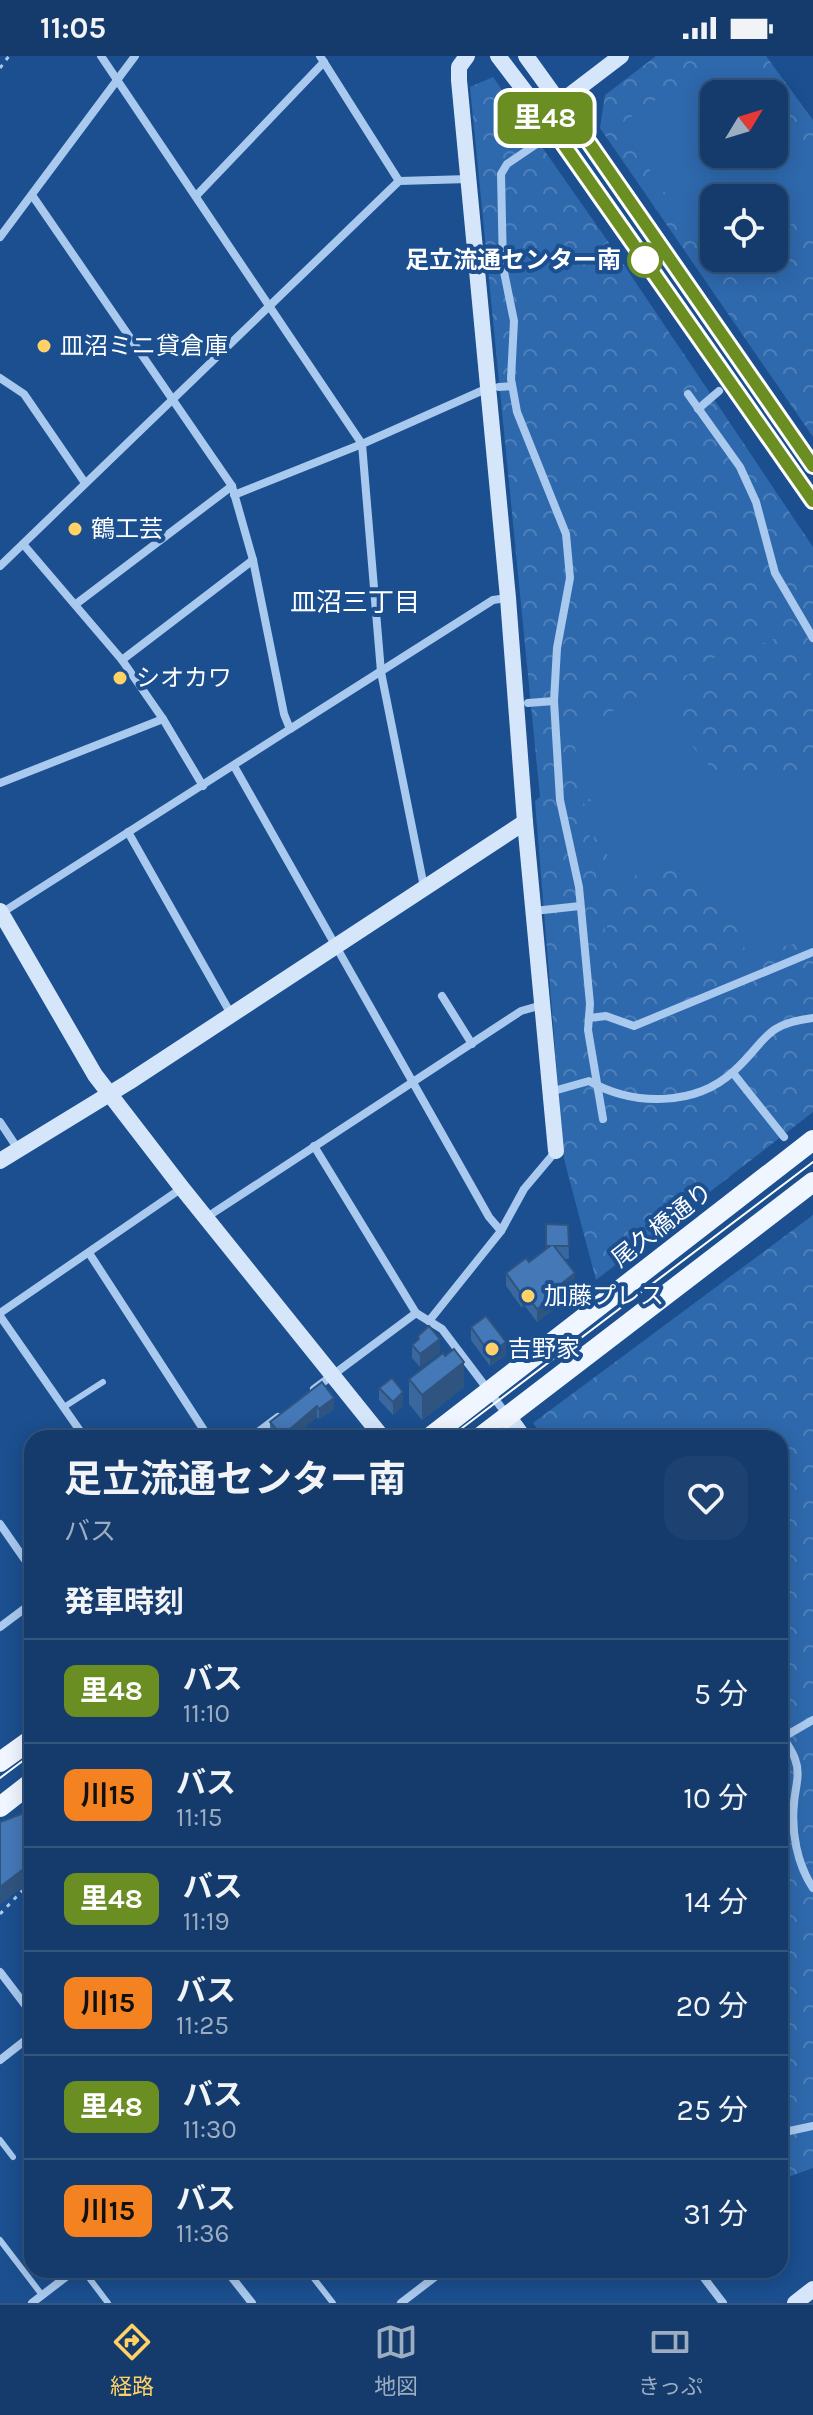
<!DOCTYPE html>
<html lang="ja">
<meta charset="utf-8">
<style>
body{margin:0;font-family:Karla,"Noto Sans JP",sans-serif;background:#1d4271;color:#f1f3f6;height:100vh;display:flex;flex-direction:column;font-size:30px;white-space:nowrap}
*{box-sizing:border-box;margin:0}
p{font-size:26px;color:#9dadc1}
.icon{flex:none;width:44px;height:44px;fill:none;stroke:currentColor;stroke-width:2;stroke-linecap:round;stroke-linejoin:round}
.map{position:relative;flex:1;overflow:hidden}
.details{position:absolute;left:24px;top:1374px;width:764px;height:848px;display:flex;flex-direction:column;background:#143b6b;border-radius:24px;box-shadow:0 4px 20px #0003,0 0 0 2px #33557e}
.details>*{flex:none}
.badge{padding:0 16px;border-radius:12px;font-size:28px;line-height:52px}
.needle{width:52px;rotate:52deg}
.controls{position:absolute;left:700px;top:24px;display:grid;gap:16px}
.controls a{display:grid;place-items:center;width:88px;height:88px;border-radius:16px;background:#143b6b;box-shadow:0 4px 20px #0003,0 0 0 2px #33557e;font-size:40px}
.map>.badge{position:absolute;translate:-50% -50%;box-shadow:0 0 0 4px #fff}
h2{padding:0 40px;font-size:30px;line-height:72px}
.round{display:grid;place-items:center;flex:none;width:84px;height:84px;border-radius:24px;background:#1d4271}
.head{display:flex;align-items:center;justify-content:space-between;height:136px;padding:0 40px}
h1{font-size:38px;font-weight:700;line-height:60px}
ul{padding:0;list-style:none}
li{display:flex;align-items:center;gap:24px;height:104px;padding:0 40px;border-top:2px solid #33557e}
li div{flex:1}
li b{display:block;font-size:30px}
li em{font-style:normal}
li .badge{min-width:88px;font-weight:700;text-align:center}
.status{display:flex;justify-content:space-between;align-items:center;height:56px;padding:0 40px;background:#143b6b;direction:ltr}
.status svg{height:22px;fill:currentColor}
.menu{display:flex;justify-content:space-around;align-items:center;height:112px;border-top:2px solid #33557e;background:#143b6b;font-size:22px;color:#9dadc1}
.menu a{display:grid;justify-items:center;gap:4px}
.menu .selected{color:#ffd166}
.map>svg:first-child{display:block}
.park{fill:url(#park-crowns);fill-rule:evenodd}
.garden{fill:#2e69ad}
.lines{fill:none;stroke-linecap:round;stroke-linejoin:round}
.path{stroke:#a9c9ee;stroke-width:3;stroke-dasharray:4 6;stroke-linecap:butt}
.lane{stroke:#a9c9ee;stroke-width:6}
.street{stroke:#a9c9ee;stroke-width:8}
.secondary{stroke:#d6e6fa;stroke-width:16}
.primary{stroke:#f0f6ff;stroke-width:20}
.tram{stroke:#fff;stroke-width:2}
.wall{fill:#3a679d}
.shaded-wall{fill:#305480}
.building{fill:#4478b7;stroke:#305480;stroke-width:2}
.line-casing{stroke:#fff;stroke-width:18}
.line{stroke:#6b8e23;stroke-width:12}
.stop-dot{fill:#fff;stroke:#6b8e23;stroke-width:4}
.poi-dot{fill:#ffd166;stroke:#1b4f8f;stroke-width:3}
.labels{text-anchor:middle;stroke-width:8;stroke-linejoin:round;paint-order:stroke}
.stop-label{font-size:24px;font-weight:bold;fill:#fff;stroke:#1b4f8f;text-anchor:end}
.poi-label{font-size:24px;fill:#fff;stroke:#1b4f8f;text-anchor:start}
.street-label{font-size:24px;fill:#fff;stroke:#1b4f8f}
.neighbourhood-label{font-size:26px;fill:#fff;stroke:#1b4f8f}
</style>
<div class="status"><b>11:05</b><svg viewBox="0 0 49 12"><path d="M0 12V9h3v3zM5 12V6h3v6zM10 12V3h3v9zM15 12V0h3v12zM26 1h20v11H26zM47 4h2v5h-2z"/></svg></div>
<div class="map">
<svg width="813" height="2247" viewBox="0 0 813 2247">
<defs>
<pattern id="park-crowns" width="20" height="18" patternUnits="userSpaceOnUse" patternTransform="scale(2)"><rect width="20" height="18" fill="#2e69ad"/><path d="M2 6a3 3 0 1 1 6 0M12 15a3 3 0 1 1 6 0" fill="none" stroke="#4d80b9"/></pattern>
</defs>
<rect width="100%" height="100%" fill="#1b4f8f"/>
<g class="park">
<path d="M656 0H766L813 64V381L600 72 605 39ZM714 38H774V98H714ZM714 142H774V202H714Z"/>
<polygon points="493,21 614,194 813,491 813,1056 596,1224 564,1103 535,745 540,741 470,31"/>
<polygon points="813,1159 813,2112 780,2124 780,1382 544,1382 533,1367"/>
</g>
<g class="garden">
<polygon points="720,0 736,0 762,38 714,38 714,98 774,98 774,56 813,113 813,153 774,180 774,142 714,142 714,202 741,202 720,217 619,69"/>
<path d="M779 576 801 585 813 614V624L798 587 781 580 677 623C684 639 679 656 685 672 704 731 767 739 813 707V883L746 900C733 824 688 791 616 828L592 747 587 737 619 950 650 966 813 899 650 969 618 953 573 679 676 617Z"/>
</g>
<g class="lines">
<g class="path">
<polyline points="0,12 9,0"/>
<polyline points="0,1858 22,1835 30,1844 32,1842"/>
</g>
<g class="lane">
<polyline points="64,1351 103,1326"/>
<polyline points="0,2084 13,2101"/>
<polyline points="0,2184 42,2239"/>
<polyline points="83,2214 108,2247"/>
<polyline points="308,2215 333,2247"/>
</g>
<g class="street">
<polyline points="101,0 362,388 381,616 424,831"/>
<polyline points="320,0 399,125"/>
<polyline points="544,83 507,108 501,118 503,211 514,265 511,323 517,356 566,478 570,522 557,592 554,645 560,744 579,831 590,948 588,974 603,1063"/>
<polyline points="196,140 324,6"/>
<polyline points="0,181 135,0"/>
<polyline points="0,322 24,338 85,427"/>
<polyline points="499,331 512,330"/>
<polyline points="688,338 740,411 756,446 775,517 813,582"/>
<polyline points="698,353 719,335"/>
<polyline points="234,439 362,388 488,332"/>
<polyline points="23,488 122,604 163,663 203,730"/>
<polyline points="0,510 399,125 469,123"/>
<polyline points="76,548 232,430"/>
<polyline points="122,604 253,504"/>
<polyline points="528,647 554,645"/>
<polyline points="290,673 493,544 507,542"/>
<polyline points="234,710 489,1161 501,1175"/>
<polyline points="0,727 163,663"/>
<polyline points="128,776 231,958"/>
<polyline points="534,855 580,850"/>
<polyline points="0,858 290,673 284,658 253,504 232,430 32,139"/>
<polyline points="442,940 472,988"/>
<polyline points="589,962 606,960 634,970 813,896"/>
<polyline points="733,1017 784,1081"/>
<path d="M550 1036 589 1025C633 1050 695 1051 734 1015 767 985 763 968 813 962"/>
<polyline points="0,1066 18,1093"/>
<polyline points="314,1090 416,1257"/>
<polyline points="207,1161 521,955 542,949"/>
<polyline points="89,1197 209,1382"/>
<polyline points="0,1257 182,1132"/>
<polyline points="0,1260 85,1382"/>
<polyline points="314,1333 416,1257 429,1265"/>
<polyline points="507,1359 442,1273 429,1265 501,1175 524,1133 556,1095"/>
<polyline points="250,1382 278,1361"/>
<polyline points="0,1468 32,1514"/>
<polyline points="0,1571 32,1547"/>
<path d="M783 1681C787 1688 793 1696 795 1703 801 1718 795 1732 794 1747 791 1776 797 1808 813 1832"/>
<polyline points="780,1683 813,1664"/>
<polyline points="0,1916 32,1958"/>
<polyline points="0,2004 32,1979"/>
<polyline points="780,2077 813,2070"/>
<polyline points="226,2214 252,2247"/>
<polyline points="698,2214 723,2247"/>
<polyline points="32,2247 75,2214"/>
<polyline points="401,2247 444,2214"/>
</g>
<g class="secondary">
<polyline points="467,0 459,11 459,24 508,542 525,766 556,1095"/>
<polyline points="498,0 543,59 813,445"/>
<polyline points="526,0 626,139 813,410"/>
<polyline points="554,51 621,0"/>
<polyline points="0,855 95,1019 182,1132 383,1382"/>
<polyline points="0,1105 129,1026 525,766"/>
<polyline points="508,1360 524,1382"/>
<polyline points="795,2247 813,2233"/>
</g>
<g class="primary">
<polyline points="429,1382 813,1084"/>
<polyline points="479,1382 813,1126"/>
<polyline points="0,1706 32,1683"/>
<polyline points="0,1751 32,1726"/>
</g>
<g class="tram">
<polyline points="449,1382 813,1106"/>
<polyline points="0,1722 32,1698"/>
</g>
</g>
<g class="wall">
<polygon points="546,1168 568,1169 569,1203 564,1203 575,1230 554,1246 554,1253 537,1266 525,1250 522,1252 506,1230 506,1217 529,1206 546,1193"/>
<polygon points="471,1271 506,1299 490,1310 471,1284"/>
<polygon points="418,1280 440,1296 420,1311 412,1302 412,1289 418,1285"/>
<polygon points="409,1323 464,1331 422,1364 409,1348"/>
<polygon points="322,1326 334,1353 319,1363 317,1361 292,1382 274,1382 270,1377 270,1366"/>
<polygon points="379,1332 403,1349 393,1359 379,1344"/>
<polygon points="32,1754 31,1836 25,1829 0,1848"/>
</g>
<g class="shaded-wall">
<polygon points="575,1217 575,1230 554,1246 554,1253 537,1266 537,1253 551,1236"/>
<polygon points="525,1237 525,1250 522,1252 522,1239"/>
<polygon points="440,1283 440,1296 420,1311 420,1298"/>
<polygon points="506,1286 506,1299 490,1310 490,1298"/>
<polygon points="464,1306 464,1331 422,1364 422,1339"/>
<polygon points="403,1336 403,1349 393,1359 393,1346"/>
<polygon points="334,1342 334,1353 319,1363 319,1353"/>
<polygon points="317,1350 317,1361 292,1382 282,1382 282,1380"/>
<polygon points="25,1812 25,1829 0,1848 0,1831"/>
<polygon points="32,1818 32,1835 31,1836 31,1820"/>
</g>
<g class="building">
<polygon points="546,1168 568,1169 569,1190 554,1190 575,1217 551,1236 554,1240 537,1253 525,1237 522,1239 506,1217 526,1202 529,1206 550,1190 546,1190"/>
<polygon points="486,1260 506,1286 490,1298 471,1271"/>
<polygon points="429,1270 440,1283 420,1298 412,1289 419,1283 418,1280"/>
<polygon points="454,1293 464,1306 422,1339 409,1323 443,1297 445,1300"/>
<polygon points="392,1322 403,1336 393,1346 379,1332"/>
<polygon points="322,1326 334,1342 319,1353 317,1350 282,1380 270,1366"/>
<polygon points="502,1373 508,1382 490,1382"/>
<polygon points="32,1754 32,1818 31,1820 25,1812 0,1831 0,1766"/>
</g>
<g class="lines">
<defs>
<polyline id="line" points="813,410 561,46 543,59 813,445"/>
</defs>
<use href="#line" class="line-casing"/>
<use href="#line" class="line"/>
</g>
<circle class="stop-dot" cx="645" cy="204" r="16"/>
<g class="poi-dot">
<circle cx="44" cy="290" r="8"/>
<circle cx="75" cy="473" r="8"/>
<circle cx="120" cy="622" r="8"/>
<circle cx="528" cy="1240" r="8"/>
<circle cx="492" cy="1293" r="8"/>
</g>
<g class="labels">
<g class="stop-label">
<text x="621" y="212">足立流通センター南</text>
</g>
<g class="poi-label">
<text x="60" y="298">皿沼ミニ貸倉庫</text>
<text x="91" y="481">鶴工芸</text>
<text x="136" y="630">シオカワ</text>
<text x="544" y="1248">加藤プレス</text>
<text x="508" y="1301">吉野家</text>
</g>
<g class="street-label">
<text transform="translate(662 1169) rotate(-38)" y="8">尾久橋通り</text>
</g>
<g class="neighbourhood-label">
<text x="355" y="555">皿沼三丁目</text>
</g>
</g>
</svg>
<div class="controls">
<a><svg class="needle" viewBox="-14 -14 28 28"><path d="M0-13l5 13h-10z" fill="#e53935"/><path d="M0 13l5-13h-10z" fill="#9dadc1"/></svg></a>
<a><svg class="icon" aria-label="locate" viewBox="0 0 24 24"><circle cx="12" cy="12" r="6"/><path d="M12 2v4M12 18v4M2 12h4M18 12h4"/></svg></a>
</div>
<b class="badge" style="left:545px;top:62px;background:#6b8e23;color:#fff">里48</b>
<section class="details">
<div class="head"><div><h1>足立流通センター南</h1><p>バス</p></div><a class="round"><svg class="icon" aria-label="heart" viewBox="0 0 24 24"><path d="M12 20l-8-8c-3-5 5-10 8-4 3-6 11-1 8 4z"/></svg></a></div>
<h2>発車時刻</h2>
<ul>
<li><span class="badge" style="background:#6b8e23;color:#fff">里48</span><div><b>バス</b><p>11:10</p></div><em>5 分</em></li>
<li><span class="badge" style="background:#f58220;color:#111">川15</span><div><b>バス</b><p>11:15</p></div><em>10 分</em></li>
<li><span class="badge" style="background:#6b8e23;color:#fff">里48</span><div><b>バス</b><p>11:19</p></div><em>14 分</em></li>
<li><span class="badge" style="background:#f58220;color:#111">川15</span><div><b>バス</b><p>11:25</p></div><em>20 分</em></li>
<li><span class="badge" style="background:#6b8e23;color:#fff">里48</span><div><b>バス</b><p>11:30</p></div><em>25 分</em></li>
<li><span class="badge" style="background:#f58220;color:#111">川15</span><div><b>バス</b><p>11:36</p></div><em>31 分</em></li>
</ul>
</section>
</div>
<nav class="menu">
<a class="selected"><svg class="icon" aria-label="directions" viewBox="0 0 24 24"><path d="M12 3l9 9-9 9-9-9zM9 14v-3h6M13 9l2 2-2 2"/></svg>経路</a>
<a><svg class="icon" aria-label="map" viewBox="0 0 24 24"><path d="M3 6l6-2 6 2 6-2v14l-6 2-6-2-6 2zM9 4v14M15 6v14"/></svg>地図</a>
<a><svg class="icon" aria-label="tickets" viewBox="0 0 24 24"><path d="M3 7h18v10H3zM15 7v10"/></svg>きっぷ</a>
</nav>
